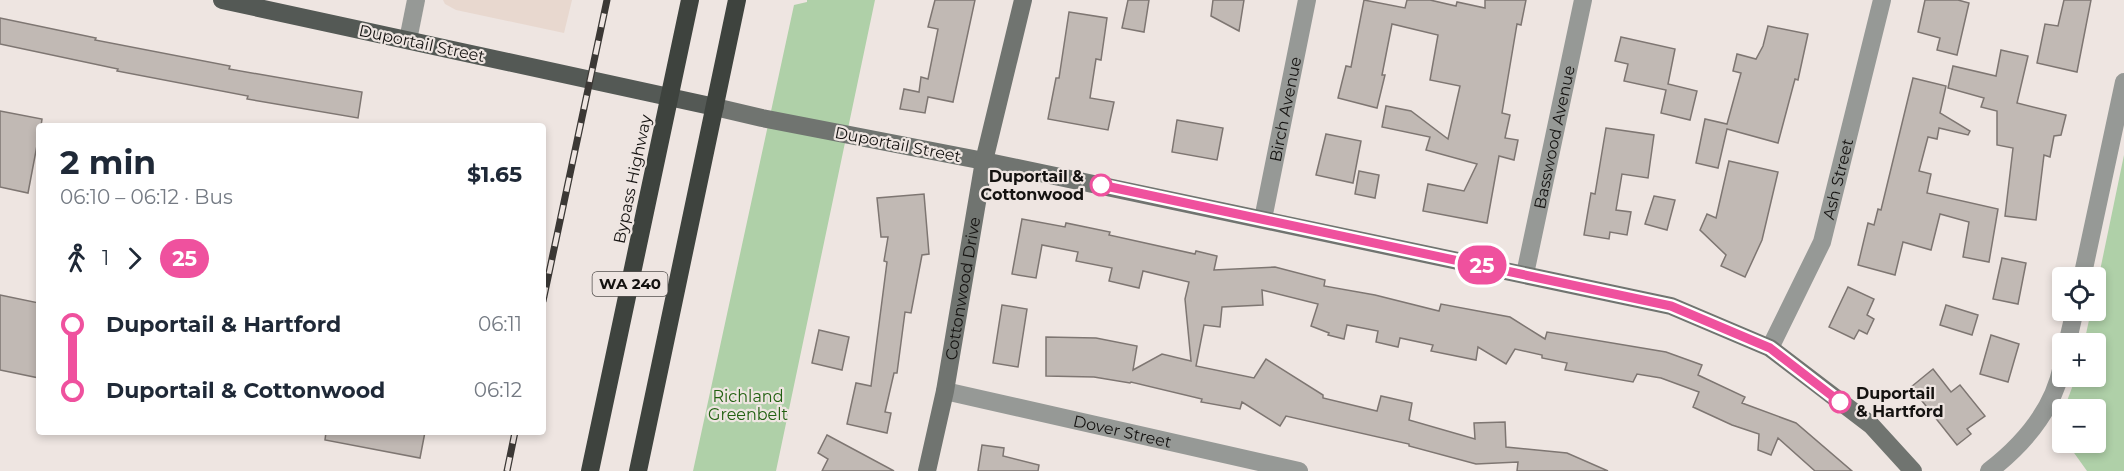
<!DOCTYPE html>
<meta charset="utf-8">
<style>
body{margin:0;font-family:Montserrat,sans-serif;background:#f2f2f3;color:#1f2937;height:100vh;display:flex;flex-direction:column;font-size:22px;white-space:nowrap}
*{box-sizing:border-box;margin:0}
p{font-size:20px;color:#747a83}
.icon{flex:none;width:33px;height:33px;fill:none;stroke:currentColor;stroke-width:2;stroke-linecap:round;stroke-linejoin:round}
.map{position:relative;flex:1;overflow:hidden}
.side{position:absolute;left:36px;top:123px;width:510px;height:312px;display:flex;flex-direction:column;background:#fff;border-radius:6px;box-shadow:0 3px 9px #0003}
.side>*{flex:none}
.badge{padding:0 12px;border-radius:20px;font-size:21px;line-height:39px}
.controls{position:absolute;left:2052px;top:267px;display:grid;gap:12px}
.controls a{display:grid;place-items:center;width:54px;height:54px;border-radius:6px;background:#fff;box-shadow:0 3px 9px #0003;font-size:30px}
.map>.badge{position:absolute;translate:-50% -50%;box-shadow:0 0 0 3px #fff}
.legs{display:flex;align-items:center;gap:9px;height:66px;padding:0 24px;font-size:20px}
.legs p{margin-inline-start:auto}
.summary{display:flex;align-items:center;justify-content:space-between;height:102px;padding:0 24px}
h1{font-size:33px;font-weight:700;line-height:45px}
ul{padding:0 24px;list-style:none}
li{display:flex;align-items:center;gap:21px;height:66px;font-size:22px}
li i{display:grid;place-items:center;width:9px;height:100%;margin:0 8px;background:currentColor}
li i::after{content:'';width:15px;height:15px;margin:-8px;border:4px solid;border-radius:50%;background:#fff}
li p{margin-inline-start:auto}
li:first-child i{background:linear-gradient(#0000 50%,currentColor 0)}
li:last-child i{background:linear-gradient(currentColor 50%,#0000 0)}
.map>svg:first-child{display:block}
.built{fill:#e8d8cf}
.green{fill:#afd0a8}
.building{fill:#c1b9b4;stroke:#7e7672;stroke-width:1.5}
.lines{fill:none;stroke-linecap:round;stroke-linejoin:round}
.street{stroke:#969996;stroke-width:18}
.secondary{stroke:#707470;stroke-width:18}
.primary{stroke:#545955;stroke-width:18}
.highway{stroke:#3e433e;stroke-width:18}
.rail-casing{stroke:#3b3835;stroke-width:7}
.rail{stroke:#eee5e1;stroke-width:4.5;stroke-dasharray:14;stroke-linecap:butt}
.line-1-casing{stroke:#fff;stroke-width:14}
.line-1{stroke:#ef519e;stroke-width:9}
.stop-1-dot{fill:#fff;stroke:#ef519e;stroke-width:3}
.labels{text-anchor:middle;stroke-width:4.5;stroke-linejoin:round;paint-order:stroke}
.shield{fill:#eee5e1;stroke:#55514f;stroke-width:1.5}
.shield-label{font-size:15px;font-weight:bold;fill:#141210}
.street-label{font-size:16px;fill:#141210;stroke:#eee5e1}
.stop-label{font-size:16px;font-weight:bold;fill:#141210;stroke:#eee5e1;text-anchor:end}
.park-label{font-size:16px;fill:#216010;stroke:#eee5e1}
</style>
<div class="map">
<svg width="2124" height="471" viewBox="0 0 2124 471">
<rect width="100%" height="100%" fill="#eee5e1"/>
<polygon class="built" points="443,0 572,0 564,33 456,10 445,4"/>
<g class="green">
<polygon points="807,0 875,0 776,471 693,471 794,5 807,2"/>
<polygon points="2124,155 2124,471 2087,471 2067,443 2096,442 2096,410 2064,409 2076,377 2096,376 2096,344 2084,343 2091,311 2096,310 2096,290"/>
</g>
<g class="building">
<polygon points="935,0 975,0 953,102 928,97 925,113 900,109 904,89 919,92 921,77 928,79 938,29 928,27"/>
<polygon points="1128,0 1149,0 1144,32 1122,28"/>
<polygon points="1213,0 1244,0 1239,31 1211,16"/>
<polygon points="1364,0 1405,8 1407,0 1430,0 1456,6 1457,2 1485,8 1485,0 1526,0 1521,25 1517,24 1502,113 1510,115 1505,138 1518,140 1514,160 1499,156 1487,223 1423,211 1428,184 1464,191 1477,164 1426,150 1430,137 1382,127 1386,106 1411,111 1448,139 1460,86 1430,80 1438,35 1392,24 1382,75 1385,75 1377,108 1338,98 1346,66 1351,67"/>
<polygon points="1925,0 1958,0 1969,3 1957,55 1937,50 1940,38 1918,32"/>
<polygon points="2064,0 2091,0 2077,72 2037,63 2045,24 2058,26"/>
<polygon points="1069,12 1107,18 1101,60 1096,59 1090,98 1114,102 1108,130 1048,119 1056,78 1059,78"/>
<polygon points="0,18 96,38 95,40 230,66 229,69 362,92 358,118 247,99 248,96 117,71 118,69 0,44"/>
<polygon points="1768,26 1808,34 1798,80 1795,79 1778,143 1727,129 1718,168 1696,163 1705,119 1727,124 1741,73 1733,71 1737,54 1756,59 1763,46"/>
<polygon points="1621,37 1675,49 1668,84 1697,91 1690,120 1661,113 1666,90 1624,81 1628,64 1615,61"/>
<polygon points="2001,50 2028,56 2017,103 2066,115 2061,135 2054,136 2050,157 2044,155 2036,220 2005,216 2013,148 1997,145 1997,111 1981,107 1984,98 1948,88 1953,66 1996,76"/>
<polygon points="1913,78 1946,86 1940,113 1970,131 1968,135 1939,128 1937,139 1928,137 1919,171 1931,174 1927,193 1998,209 1989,262 1963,257 1969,222 1940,214 1931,250 1903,242 1895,275 1858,265 1868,223 1874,225 1878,209 1881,210"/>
<polygon points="0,111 42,119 41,126 39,126 39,135 28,193 0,187"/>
<polygon points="1177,120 1223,128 1217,160 1172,152"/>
<polygon points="1606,128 1654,135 1648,178 1622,174 1616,210 1631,212 1627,235 1610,232 1609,239 1584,235 1591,193 1595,194"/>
<polygon points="1326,134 1361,141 1353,183 1316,175"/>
<polygon points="1729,161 1778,172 1762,240 1745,277 1721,266 1726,255 1700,230 1707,214 1716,218"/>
<polygon points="1359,171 1379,175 1375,198 1355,194"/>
<polygon points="924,194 929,254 922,255 911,313 905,312 897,373 894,373 885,412 891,413 887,433 847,424 856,383 871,386 887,262 884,261 888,237 881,237 877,198"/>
<polygon points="1654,196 1675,200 1667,230 1645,224"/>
<polygon points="1022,219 1065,227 1066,223 1110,232 1109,235 1195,254 1196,251 1217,256 1214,270 1275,267 1325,280 1324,286 1375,295 1439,311 1441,304 1510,317 1545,339 1547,332 1666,352 1702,365 1698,375 1745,397 1742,403 1796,423 1852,471 1815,471 1778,438 1771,455 1758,450 1759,434 1732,425 1693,407 1699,392 1661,378 1637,374 1633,382 1565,370 1567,363 1542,358 1542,355 1515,349 1506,364 1478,347 1476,360 1431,351 1433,345 1400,338 1398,347 1376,342 1378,331 1347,325 1344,339 1328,335 1329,333 1311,326 1318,304 1262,290 1263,305 1222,307 1220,327 1204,325 1196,366 1254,378 1266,359 1323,395 1323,398 1377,411 1381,396 1412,403 1409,420 1475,439 1474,423 1505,422 1506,447 1567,453 1608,471 1517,471 1518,462 1476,464 1409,446 1409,444 1286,416 1280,426 1242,402 1240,409 1201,402 1202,399 1131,382 1130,383 1094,377 1046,376 1046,337 1096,338 1137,346 1133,370 1162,354 1191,361 1185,299 1189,282 1143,271 1139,288 1109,281 1112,268 1076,261 1078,252 1042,245 1036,278 1012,274"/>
<polygon points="2002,258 2026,263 2018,304 1993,299"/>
<polygon points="1848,287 1874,299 1867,315 1874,319 1867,334 1859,330 1854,339 1829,327"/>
<polygon points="0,295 39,303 39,378 0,370"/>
<polygon points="1002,305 1027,309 1018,367 993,363"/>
<polygon points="1946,305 1978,315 1972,335 1940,325"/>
<polygon points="819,330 849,337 842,370 812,363"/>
<polygon points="1991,335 2019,344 2008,382 1980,374"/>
<polygon points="1933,369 1951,392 1960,385 1985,416 1967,429 1971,434 1957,445 1911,387"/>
<polygon points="326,432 425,432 420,458 325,440"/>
<polygon points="827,435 894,471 822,471 828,459 818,453"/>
<polygon points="982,445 1004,448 1003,456 1039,465 1038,471 978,471"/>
</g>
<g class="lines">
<g class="street">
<polyline points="408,40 416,0"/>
<path id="s1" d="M1263 219 1307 0"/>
<path id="s2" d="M1525 274 1583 0"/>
<polyline points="2082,278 2124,82"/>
<polyline points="2067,344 2075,310"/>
<path id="s3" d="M1770 348 1822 242 1882 0"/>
<path id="s4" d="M945 391 1299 471"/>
<path d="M1989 471C2024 444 2053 411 2062 366"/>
</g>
<g class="secondary">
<polyline points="715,107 762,118 984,161 1671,306 1770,348 1871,425 1913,471"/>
<path id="s5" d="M927 471 945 391 984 161 1023 0"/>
</g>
<polyline class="primary" points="222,0 715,107"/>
<g class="highway">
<polyline points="590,471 690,0"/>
<polyline points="638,471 737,0"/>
</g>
<defs>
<g id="rail">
<polyline points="543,301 607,0"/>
<polyline points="507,471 515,432"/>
</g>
</defs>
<use href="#rail" class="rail-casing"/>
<use href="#rail" class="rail"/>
</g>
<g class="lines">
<defs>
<polyline id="line-1" points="1101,185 1671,306 1770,348 1840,402"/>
</defs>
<use href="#line-1" class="line-1-casing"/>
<use href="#line-1" class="line-1"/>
</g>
<g class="stop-1-dot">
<circle cx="1101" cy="185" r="10"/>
<circle cx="1840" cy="402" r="10"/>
</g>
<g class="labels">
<rect class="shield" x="592.5" y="272" width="75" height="24" rx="4.5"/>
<g class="shield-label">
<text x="630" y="289">WA 240</text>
</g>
<g class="street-label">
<text transform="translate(422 43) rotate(12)" y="6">Duportail Street</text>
<text dy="6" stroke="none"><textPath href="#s1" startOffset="112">Birch Avenue</textPath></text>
<text dy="6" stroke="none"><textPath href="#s2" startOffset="140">Basswood Avenue</textPath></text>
<text transform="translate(898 144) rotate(11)" y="6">Duportail Street</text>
<text dy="6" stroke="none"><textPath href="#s3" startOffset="183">Ash Street</textPath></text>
<text transform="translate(632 179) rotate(-78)" y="6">Bypass Highway</text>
<text dy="6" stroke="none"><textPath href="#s5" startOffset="186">Cottonwood Drive</textPath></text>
<text dy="6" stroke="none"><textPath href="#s4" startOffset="182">Dover Street</textPath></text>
</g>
<g class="stop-label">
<text x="1084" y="182">Duportail &amp;<tspan x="1084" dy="18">Cottonwood</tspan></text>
<text x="1856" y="399" text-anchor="start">Duportail<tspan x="1856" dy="18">&amp; Hartford</tspan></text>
</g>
<g class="park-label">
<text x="748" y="402">Richland<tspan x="748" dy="18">Greenbelt</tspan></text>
</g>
</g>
</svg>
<div class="controls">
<a><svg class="icon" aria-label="locate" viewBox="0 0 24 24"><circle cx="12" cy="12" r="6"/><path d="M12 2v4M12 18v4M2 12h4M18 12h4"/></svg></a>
<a>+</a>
<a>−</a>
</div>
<b class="badge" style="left:1482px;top:265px;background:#ef519e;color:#fff">25</b>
<section class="side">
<div class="summary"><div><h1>2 min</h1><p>06:10 – 06:12 · Bus</p></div><b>$1.65</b></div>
<div class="legs"><svg class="icon" aria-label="walk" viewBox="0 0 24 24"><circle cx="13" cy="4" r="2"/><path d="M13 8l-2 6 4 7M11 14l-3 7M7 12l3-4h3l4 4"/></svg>1<svg class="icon" aria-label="forward" viewBox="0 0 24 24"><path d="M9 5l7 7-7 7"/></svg><b class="badge" style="background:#ef519e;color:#fff">25</b></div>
<ul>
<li><i style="color:#ef519e"></i><b>Duportail &amp; Hartford</b><p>06:11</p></li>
<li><i style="color:#ef519e"></i><b>Duportail &amp; Cottonwood</b><p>06:12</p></li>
</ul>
</section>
</div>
